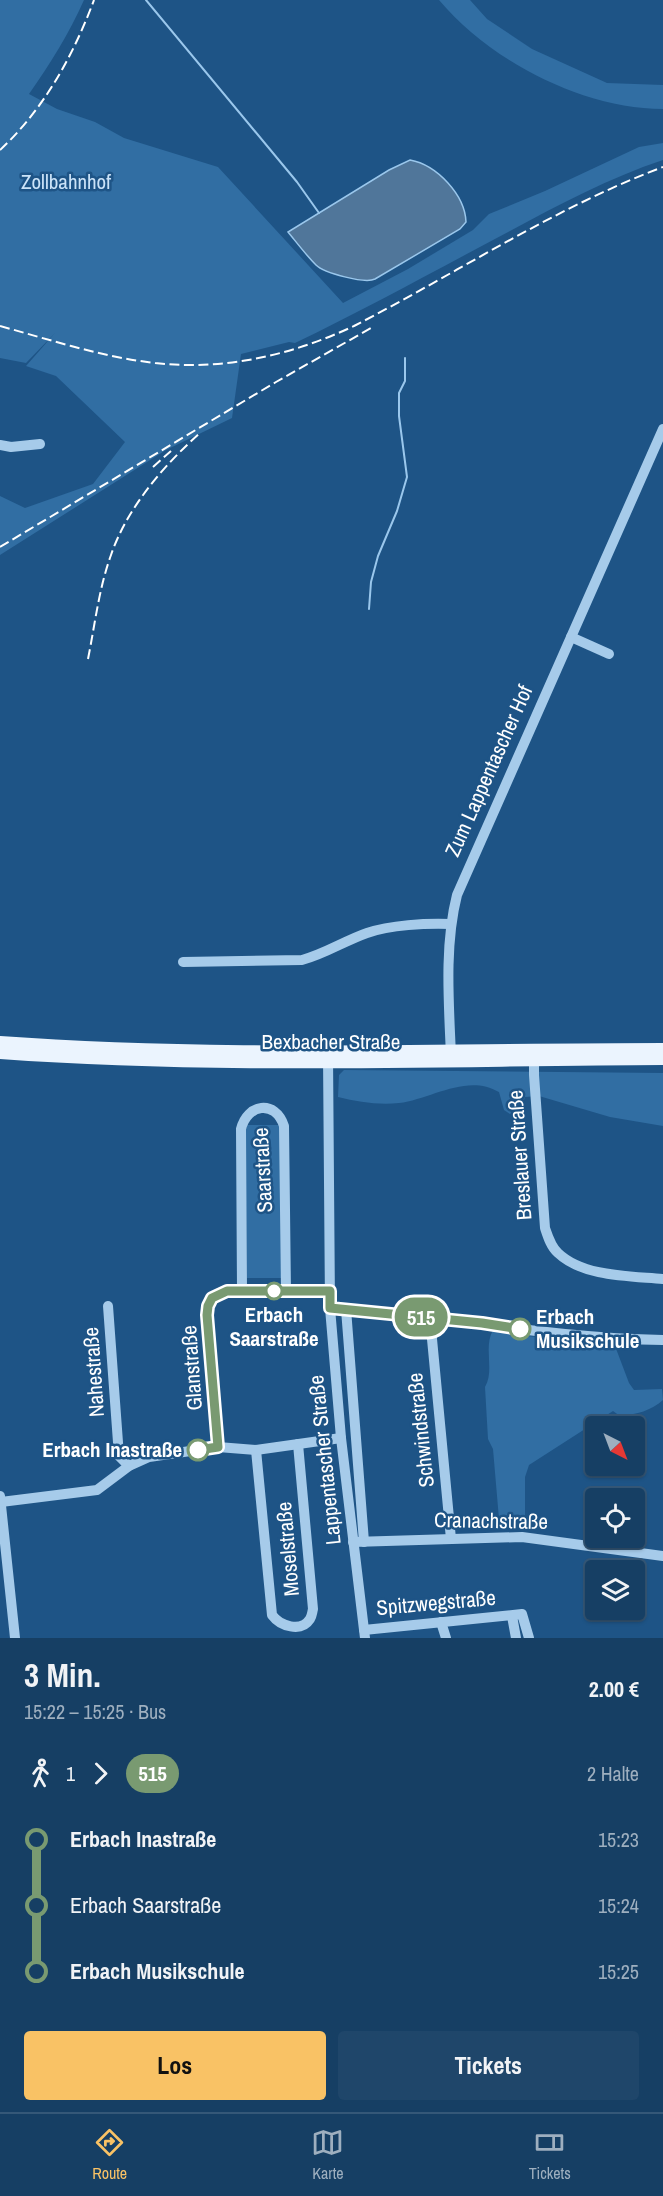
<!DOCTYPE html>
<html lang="de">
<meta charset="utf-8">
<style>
body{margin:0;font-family:"Archivo Narrow",sans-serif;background:#1f466a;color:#f1f3f6;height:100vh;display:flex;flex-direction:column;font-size:22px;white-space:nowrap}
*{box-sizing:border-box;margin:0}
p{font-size:20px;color:#9eafbf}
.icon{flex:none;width:33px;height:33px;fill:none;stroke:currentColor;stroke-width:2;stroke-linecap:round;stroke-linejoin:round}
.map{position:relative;height:1638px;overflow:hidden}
.sheet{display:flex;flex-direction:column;background:#163f64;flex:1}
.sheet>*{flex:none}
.badge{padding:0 12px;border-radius:20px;font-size:21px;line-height:39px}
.needle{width:39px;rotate:138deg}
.buttons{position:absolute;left:585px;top:1416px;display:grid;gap:12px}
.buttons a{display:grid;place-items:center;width:60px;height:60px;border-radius:6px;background:#163f64;box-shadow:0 2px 4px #0004,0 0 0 2px #355878;font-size:30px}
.map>.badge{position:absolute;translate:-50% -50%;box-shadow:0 0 0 3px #fff}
.legs{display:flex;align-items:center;gap:9px;height:66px;padding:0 24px;font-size:20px}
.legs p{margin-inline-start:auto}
.summary{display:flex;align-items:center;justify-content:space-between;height:102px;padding:0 24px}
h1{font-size:33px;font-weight:700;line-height:45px}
.primary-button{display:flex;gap:12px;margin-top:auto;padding:12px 24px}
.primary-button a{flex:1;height:69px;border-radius:6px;background:#f9c265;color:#111;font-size:24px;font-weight:700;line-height:69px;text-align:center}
.primary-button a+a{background:#1f466a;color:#f1f3f6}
ul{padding:0 24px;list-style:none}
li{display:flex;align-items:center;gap:21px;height:66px;font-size:22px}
li i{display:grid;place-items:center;width:9px;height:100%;margin:0 8px;background:currentColor}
li i::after{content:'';width:15px;height:15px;margin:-8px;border:4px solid;border-radius:50%;background:#163f64}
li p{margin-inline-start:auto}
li:first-child i{background:linear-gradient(#0000 50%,currentColor 0)}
li:last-child i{background:linear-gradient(currentColor 50%,#0000 0)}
.menu{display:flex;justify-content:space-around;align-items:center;height:84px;border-top:2px solid #355878;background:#163f64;font-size:16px;color:#9eafbf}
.menu a{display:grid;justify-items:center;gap:3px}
.menu .current{color:#f9c265}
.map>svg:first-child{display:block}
.green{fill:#316ea3}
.water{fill:#50769a;stroke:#9ac7ec;stroke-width:1.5}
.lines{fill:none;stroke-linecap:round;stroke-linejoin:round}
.stream{stroke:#9ac7ec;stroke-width:2}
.minor{stroke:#a6cbea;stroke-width:10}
.major{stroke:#ebf4fe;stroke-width:12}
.rail{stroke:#fff;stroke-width:2;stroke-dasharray:10 4.5;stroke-linecap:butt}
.line-1-casing{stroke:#fff;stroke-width:14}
.line-1{stroke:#799a71;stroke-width:9}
.stop-1-dot{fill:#fff;stroke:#799a71;stroke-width:3}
.labels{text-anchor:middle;stroke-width:5;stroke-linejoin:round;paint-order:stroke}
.park-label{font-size:21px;fill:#cbe3f8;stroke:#1e5486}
.street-label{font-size:21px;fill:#fff;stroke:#1e5486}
.stop-label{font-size:21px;font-weight:bold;fill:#fff;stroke:#1e5486}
</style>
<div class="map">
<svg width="663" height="1638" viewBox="0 0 663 1638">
<rect width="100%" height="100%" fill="#1e5486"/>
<g class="green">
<path d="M0 0H84C69 34 50 64 29 94L57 109 95 122 124 138 218 167 343 303 408 269 473 230 489 214 545 191 639 147 663 143V160C609 178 560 204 510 231 438 269 368 308 295 343L289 342 241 354 232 418 166 450 0 555V496L25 508 93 484 125 442 56 376 26 366 55 333 26 363 0 358Z"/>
<path d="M439 0H470L487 19 532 49 607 83 663 85V109C583 109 490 61 439 0Z"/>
<path d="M344 1070 663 1073V1126L610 1117 539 1096 525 1097 520 1112 510 1114 504 1110 499 1092C467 1073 431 1099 399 1103 378 1105 358 1102 338 1097L339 1075Z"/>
<polygon points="245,1125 280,1125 281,1278 247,1278"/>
<path d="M493 1330 526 1336 609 1343 615 1346 629 1383 634 1390 662 1389 663 1400C651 1411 637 1414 620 1416L613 1411 529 1465 525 1477V1527L505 1524 499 1519 493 1449 488 1439 485 1387C495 1370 483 1348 493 1330Z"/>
</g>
<path class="water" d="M410 160C437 165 465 195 466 222L460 229 375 279C365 284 324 273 316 265 306 255 297 243 288 232L389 170Z"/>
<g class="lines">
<g class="stream">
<polyline points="146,0 297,182 319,213"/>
<polyline points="369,609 371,582 378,556 397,511 407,477 399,416 399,393 405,381 405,358"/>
</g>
<g class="minor">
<polyline points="0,445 11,447 40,444"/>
<polyline points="571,637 609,654"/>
<path d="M183 962 302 960C325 954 344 941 367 933 390 925 426 923 451 924"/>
<path d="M534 1053V1075L545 1228C548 1237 551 1247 558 1253 583 1277 631 1276 663 1279"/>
<polyline points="328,1055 330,1308 341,1438 365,1638"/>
<path d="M451 1056C449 1005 444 946 457 895L663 429"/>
<path d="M242 1290 241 1129C247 1104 275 1099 284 1126L286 1292"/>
<polyline points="108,1306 119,1456 129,1466"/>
<path d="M330 1308C442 1316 551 1338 663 1340"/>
<polyline points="346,1309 364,1542"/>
<polyline points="430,1318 451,1539"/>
<path d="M218 1447 207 1315C208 1301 214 1295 227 1291H330"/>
<path d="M256 1450 272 1615C280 1626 301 1633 310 1619 312 1616 312 1613 313 1609L298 1444"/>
<polyline points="0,1496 15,1638"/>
<polyline points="1,1502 97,1490 129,1466 149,1457 218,1447 256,1450 341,1438"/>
<polyline points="353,1542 522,1537 663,1556"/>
<polyline points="512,1616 516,1638"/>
<polyline points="441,1622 446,1638"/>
<polyline points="364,1630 522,1614 529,1638"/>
</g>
<g class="major">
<path d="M0 1042C220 1058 442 1049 663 1049"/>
<path d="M0 1053C220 1069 442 1060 663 1059"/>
</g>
<g class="rail">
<path d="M0 150C44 109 73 56 94 0"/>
<path d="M0 326C51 340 102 357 155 363 224 371 292 355 354 326 457 273 554 208 663 167"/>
<polyline points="153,467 171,451"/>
<polyline points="0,547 276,382 371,328"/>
<path d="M88 659C95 624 99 588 111 555 127 508 164 465 200 433"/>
</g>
</g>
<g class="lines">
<defs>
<polyline id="line-1" points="198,1450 218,1447 207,1315 208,1306 212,1298 227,1291 330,1291 330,1308 482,1323 520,1329"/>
</defs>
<use href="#line-1" class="line-1-casing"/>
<use href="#line-1" class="line-1"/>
</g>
<g class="stop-1-dot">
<circle cx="274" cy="1291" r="8"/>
<circle cx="520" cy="1329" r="10"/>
<circle cx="198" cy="1450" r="10"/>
</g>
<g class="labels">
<g class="park-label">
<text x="66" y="189">Zollbahnhof</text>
</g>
<g class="street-label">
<text transform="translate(489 771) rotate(-66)" y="7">Zum Lappentascher Hof</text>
<text x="331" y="1049">Bexbacher Straße</text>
<text transform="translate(520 1155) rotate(-94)" y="7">Breslauer Straße</text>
<text transform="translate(263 1170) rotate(-93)" y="7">Saarstraße</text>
<text transform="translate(192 1368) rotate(-94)" y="7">Glanstraße</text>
<text transform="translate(94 1372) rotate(-94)" y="7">Nahestraße</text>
<text transform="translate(421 1430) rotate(-96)" y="7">Schwindstraße</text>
<text transform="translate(325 1460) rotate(-96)" y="7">Lappentascher Straße</text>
<text transform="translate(491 1521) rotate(1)" y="7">Cranachstraße</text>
<text transform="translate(288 1549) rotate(-95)" y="7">Moselstraße</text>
<text transform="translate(436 1603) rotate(-5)" y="7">Spitzwegstraße</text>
</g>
<g class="stop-label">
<text x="274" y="1322">Erbach<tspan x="274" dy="24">Saarstraße</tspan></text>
<text x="536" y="1324" text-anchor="start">Erbach<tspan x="536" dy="24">Musikschule</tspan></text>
<text x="182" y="1457" text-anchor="end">Erbach Inastraße</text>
</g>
</g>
</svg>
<div class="buttons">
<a><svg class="needle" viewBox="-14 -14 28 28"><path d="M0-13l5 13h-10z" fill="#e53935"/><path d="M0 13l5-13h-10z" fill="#9eafbf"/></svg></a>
<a><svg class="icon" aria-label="locate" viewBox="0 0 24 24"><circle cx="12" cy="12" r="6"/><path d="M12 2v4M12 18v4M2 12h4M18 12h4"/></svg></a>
<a><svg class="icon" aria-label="layers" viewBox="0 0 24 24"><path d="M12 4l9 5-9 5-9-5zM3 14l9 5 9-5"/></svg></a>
</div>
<b class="badge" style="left:421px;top:1317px;background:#799a71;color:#fff">515</b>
</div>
<section class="sheet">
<div class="summary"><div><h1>3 Min.</h1><p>15:22 – 15:25 · Bus</p></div><b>2.00 €</b></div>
<div class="legs"><svg class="icon" aria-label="walk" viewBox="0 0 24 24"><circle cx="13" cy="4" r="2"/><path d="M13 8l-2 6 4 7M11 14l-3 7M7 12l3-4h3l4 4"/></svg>1<svg class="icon" aria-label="forward" viewBox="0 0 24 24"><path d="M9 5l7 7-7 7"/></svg><b class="badge" style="background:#799a71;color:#fff">515</b><p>2 Halte</p></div>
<ul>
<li><i style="color:#799a71"></i><b>Erbach Inastraße</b><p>15:23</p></li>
<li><i style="color:#799a71"></i><span>Erbach Saarstraße</span><p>15:24</p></li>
<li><i style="color:#799a71"></i><b>Erbach Musikschule</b><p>15:25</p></li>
</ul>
<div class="primary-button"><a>Los</a><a>Tickets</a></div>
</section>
<nav class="menu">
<a class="current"><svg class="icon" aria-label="directions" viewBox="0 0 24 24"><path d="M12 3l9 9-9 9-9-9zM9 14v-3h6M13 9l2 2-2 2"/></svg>Route</a>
<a><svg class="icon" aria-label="map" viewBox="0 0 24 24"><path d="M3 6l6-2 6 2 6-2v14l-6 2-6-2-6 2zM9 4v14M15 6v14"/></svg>Karte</a>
<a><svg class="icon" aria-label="tickets" viewBox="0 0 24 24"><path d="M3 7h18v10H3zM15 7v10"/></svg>Tickets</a>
</nav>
